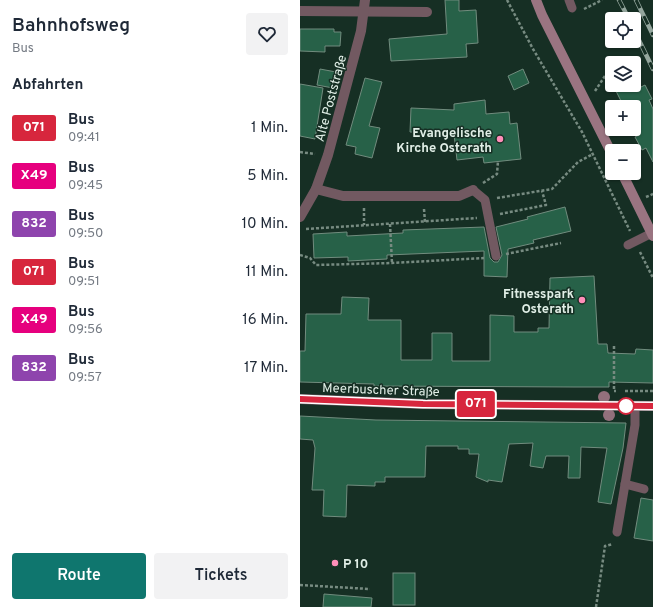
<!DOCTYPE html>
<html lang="de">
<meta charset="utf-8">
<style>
body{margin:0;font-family:Overpass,sans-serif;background:#f2f2f3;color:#1f2937;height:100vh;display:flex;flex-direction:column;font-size:15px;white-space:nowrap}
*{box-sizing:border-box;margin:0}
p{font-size:13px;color:#747a83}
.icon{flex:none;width:22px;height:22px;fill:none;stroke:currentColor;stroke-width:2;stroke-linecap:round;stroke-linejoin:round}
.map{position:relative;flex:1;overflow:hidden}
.side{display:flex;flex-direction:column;background:#fff;width:300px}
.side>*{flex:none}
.badge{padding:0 8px;border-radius:3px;font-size:14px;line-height:26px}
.controls{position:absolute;left:305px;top:12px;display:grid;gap:8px}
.controls a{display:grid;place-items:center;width:36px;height:36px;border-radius:4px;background:#fff;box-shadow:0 1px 3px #0004;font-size:20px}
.map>.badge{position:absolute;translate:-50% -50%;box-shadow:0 0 0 2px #fff}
h2{padding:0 12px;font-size:15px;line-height:36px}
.round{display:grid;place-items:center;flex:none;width:42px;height:42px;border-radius:4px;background:#f2f2f3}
.overview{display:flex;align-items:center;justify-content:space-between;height:68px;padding:0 12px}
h1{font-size:19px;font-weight:600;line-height:30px}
.button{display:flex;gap:8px;margin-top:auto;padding:8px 12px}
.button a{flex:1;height:46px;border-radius:4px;background:#0f766e;color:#fff;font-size:16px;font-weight:600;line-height:46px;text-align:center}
.button a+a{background:#f2f2f3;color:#1f2937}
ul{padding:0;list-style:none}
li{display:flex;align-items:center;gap:12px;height:48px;padding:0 12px}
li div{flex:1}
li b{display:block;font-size:15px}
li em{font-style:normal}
li .badge{min-width:44px;font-weight:700;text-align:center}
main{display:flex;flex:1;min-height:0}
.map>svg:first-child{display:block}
.building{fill:#276148;stroke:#718c7e}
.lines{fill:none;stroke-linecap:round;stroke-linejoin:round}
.path{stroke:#778b81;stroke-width:2.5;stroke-dasharray:3 2;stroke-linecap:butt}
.lane{stroke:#725961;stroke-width:9}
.street{stroke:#725961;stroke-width:10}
.secondary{stroke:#9a7481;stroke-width:10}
.rail-casing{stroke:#94a69d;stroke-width:4.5}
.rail{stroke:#162f24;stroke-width:3;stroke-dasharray:9;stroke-linecap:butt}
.tree{fill:#93707c}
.line-casing{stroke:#fff;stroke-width:9}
.line{stroke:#d7263d;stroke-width:6}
.poi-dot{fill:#ff8eb9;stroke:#162f24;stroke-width:1.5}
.stop-dot{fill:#fff;stroke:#d7263d;stroke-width:2}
.labels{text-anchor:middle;stroke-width:3;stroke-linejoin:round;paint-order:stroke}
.street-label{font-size:13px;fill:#e0eee6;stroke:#162f24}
.poi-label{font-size:13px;font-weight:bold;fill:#e0eee6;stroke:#162f24;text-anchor:end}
</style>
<main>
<section class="side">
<div class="overview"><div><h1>Bahnhofsweg</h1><p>Bus</p></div><a class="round"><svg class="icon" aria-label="heart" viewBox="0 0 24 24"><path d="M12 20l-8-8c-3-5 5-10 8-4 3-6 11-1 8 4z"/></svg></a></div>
<h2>Abfahrten</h2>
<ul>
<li><span class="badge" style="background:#d7263d;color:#fff">071</span><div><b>Bus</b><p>09:41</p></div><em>1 Min.</em></li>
<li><span class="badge" style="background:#e6007e;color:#fff">X49</span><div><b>Bus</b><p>09:45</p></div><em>5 Min.</em></li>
<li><span class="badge" style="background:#8e44ad;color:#fff">832</span><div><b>Bus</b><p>09:50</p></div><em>10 Min.</em></li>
<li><span class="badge" style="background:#d7263d;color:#fff">071</span><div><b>Bus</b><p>09:51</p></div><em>11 Min.</em></li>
<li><span class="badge" style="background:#e6007e;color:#fff">X49</span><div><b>Bus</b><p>09:56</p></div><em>16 Min.</em></li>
<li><span class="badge" style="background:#8e44ad;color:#fff">832</span><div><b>Bus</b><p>09:57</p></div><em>17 Min.</em></li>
</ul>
<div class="button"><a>Route</a><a>Tickets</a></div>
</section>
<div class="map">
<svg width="353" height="607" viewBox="0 0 353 607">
<rect width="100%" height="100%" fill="#162f24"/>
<g class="building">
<polygon points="145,0 159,0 159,11 176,10 178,43 166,44 167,57 91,61 89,39 147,34"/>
<polygon points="0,29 34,29 34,32 41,32 40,46 25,46 25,52 0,51"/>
<polygon points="20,69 36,72 33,88 17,85"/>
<polygon points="223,69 229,83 214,90 208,76"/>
<polygon points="65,78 82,82 69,126 80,128 72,158 55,154 56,147 46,145"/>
<polygon points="0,84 23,88 15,139 0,136"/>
<polygon points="313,85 340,85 341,87 345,85 352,99 349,100 353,109 353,162 346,148 342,150 335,137 339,135 334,124 334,107 324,107"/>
<polygon points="185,100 186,114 209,112 210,124 217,123 221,159 184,163 183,157 157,160 154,134 110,132 111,108 154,110 154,104"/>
<polygon points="265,207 271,231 233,240 234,243 208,249 207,277 184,276 184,251 87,255 87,259 48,261 48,257 14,258 13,234 47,232 47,236 103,233 103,230 184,227 190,258 194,262 198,262 202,255 196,227 228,219 227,217"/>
<polygon points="294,276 298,344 307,344 308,353 335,354 336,349 353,350 353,383 309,382 309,387 274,387 74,386 74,384 0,382 0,351 5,351 6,314 41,314 42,297 69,298 68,320 101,320 101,360 132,360 132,333 152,333 152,361 190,361 190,315 214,316 214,332 238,332 238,328 249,328 250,278"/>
<polygon points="0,416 76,420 326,423 323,448 311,504 298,502 307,448 281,447 280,478 268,478 269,456 246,456 243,468 230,466 233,443 209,444 202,482 188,480 188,482 176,477 179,454 169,454 169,449 158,449 158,446 126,446 125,477 85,477 85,482 75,482 75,486 47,485 46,517 23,516 24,490 12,490 15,448 13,440 0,439"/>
<polygon points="341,498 353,500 353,541 334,538"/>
<rect x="93" y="573" width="22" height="32"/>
<polygon points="24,594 72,598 71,607 23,607"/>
</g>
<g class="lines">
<g class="path">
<polyline points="207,0 233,49 282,132 330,231"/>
<polyline points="284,9 302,0"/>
<polyline points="295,91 305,76"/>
<polyline points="0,152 15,154"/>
<polyline points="183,183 197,174 198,161"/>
<polyline points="346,197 353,194"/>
<polyline points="197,198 252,189 278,162 293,154"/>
<polyline points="64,208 64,225"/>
<polyline points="124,209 125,222"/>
<polyline points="200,214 246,205 242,191"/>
<polyline points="90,224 92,263"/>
<polyline points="6,229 177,218"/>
<polyline points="340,252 353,278"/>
<polyline points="206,254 261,243"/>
<polyline points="0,255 10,258 16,265 92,263 184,258"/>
<polyline points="314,346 314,391 316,391"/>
<polyline points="325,391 353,391"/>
<polyline points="0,585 70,589"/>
<polyline points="296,607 305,546 313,544"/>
</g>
<g class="lane">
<polyline points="269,0 272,8"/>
<polyline points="173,190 185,200 196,256"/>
<polyline points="328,245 352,233"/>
<polyline points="325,484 344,489"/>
<polyline points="317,532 335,425 335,406"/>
</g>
<g class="street">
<polyline points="0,11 127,12"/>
<polyline points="16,189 43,196 159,196 173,190"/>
<polyline points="0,217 16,189 28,155 61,31 65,0"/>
<polyline points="0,399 123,404 353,406"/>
</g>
<g class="secondary">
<polyline points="236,0 242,15 312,154"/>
<polyline points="322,173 353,236"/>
</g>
<defs>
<g id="rail">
<polyline points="319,0 329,19"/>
<polyline points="336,0 353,35"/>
<polyline points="334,30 353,69"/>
</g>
</defs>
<use href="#rail" class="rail-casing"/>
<use href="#rail" class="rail"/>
</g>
<g class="tree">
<circle cx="304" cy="397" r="6"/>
<circle cx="309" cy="415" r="6"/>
</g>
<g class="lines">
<defs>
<polyline id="line" points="0,399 123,404 353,406"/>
</defs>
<use href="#line" class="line-casing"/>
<use href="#line" class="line"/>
</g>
<g class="poi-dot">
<circle cx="200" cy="139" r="4"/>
<circle cx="282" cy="300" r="4"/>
<circle cx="35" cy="563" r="4"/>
</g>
<circle class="stop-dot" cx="326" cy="406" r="8"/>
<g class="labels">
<g class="street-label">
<text transform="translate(30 98) rotate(-75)" y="5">Alte Poststraße</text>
<text transform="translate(81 389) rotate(2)" y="5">Meerbuscher Straße</text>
</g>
<g class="poi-label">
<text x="192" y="137">Evangelische<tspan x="192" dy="15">Kirche Osterath</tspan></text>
<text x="274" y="298">Fitnesspark<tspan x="274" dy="15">Osterath</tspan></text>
<text x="43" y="568" text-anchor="start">P 10</text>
</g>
</g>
</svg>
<div class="controls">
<a><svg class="icon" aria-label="locate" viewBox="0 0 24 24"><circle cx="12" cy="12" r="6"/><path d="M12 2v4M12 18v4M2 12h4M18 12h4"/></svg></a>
<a><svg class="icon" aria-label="layers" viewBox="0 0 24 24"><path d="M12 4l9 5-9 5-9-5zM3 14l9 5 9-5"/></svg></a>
<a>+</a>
<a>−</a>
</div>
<b class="badge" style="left:176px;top:404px;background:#d7263d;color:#fff">071</b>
</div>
</main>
